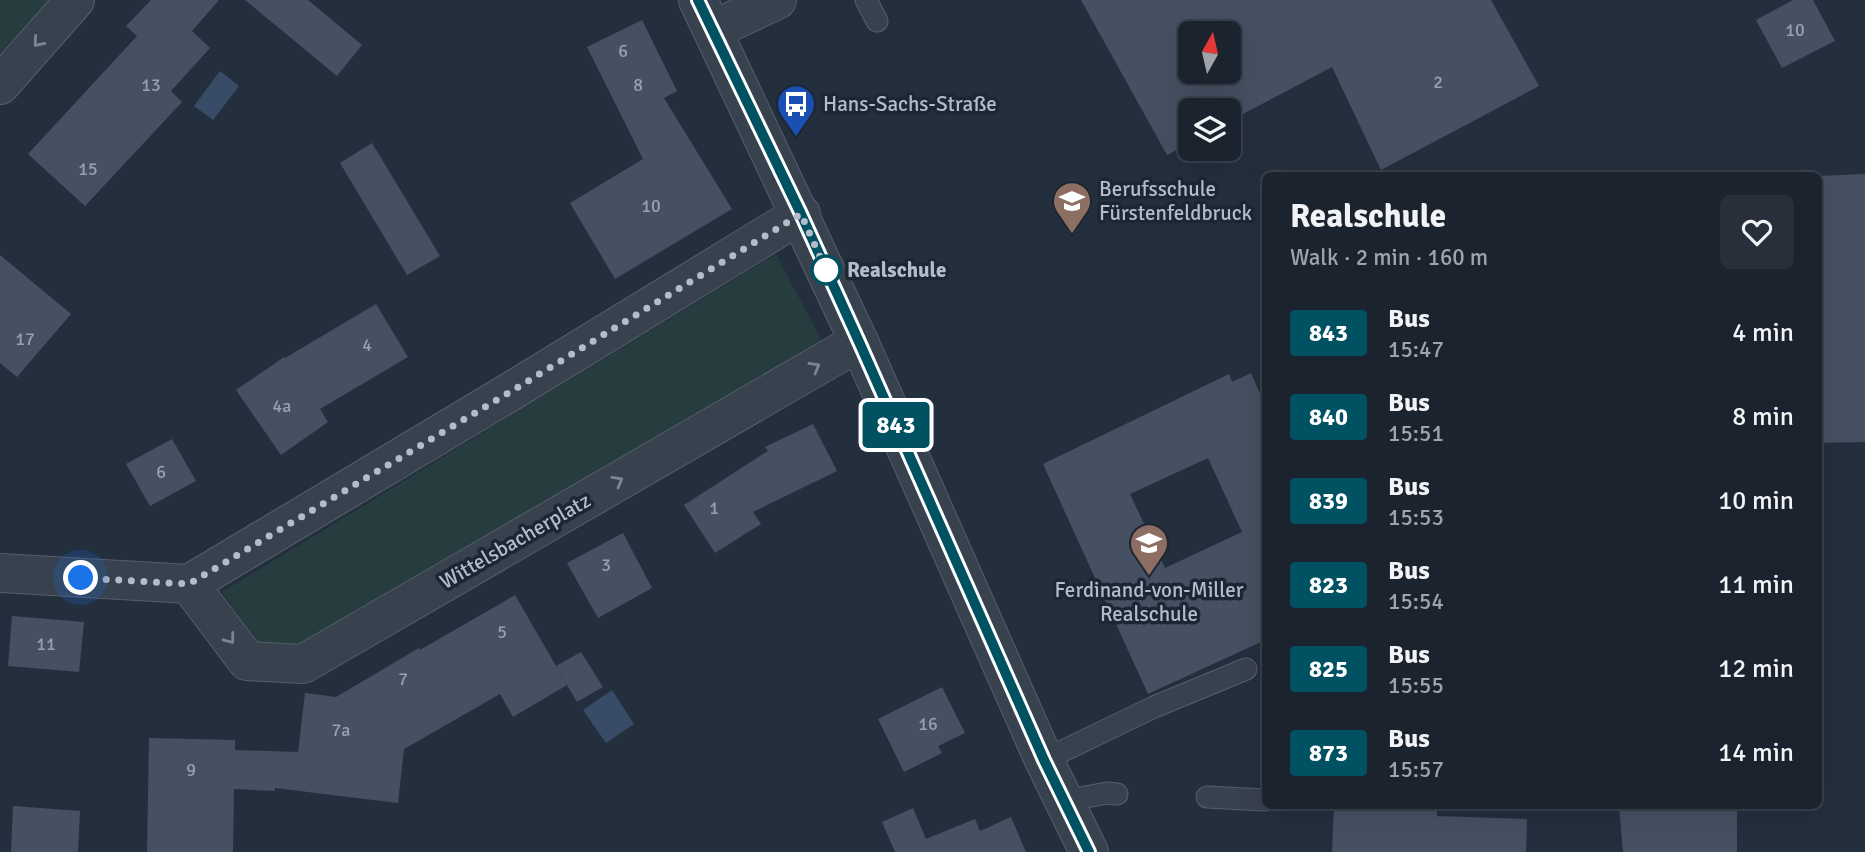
<!DOCTYPE html>
<meta charset="utf-8">
<style>
body{margin:0;font-family:Signika,sans-serif;background:#282f3a;color:#f1f3f6;height:100vh;display:flex;flex-direction:column;font-size:26px;white-space:nowrap}
*{box-sizing:border-box;margin:0}
p{font-size:23px;color:#a0a4aa}
.icon{flex:none;width:38px;height:38px;fill:none;stroke:currentColor;stroke-width:2;stroke-linecap:round;stroke-linejoin:round}
.map{position:relative;flex:1;overflow:hidden}
.panel{position:absolute;left:1262px;top:172px;width:560px;height:637px;display:flex;flex-direction:column;background:#1b232e;border-radius:10px;box-shadow:0 7px 28px #0002,0 0 0 2px #39404a}
.panel>*{flex:none}
.badge{padding:0 14px;border-radius:5px;font-size:24px;line-height:46px}
.needle{width:46px;rotate:8deg}
.buttons{position:absolute;left:1178px;top:21px;display:grid;gap:14px}
.buttons a{display:grid;place-items:center;width:63px;height:63px;border-radius:10px;background:#1b232e;box-shadow:0 7px 28px #0002,0 0 0 2px #39404a;font-size:35px}
.you{position:absolute;width:35px;height:35px;margin:-18px;border:5px solid #fff;border-radius:50%;background:#1a73e8;box-shadow:0 0 0 10px #1a73e833}
.map>.badge{position:absolute;translate:-50% -50%;box-shadow:0 0 0 4px #fff}
.round{display:grid;place-items:center;flex:none;width:74px;height:74px;border-radius:10px;background:#282f3a}
.head{display:flex;align-items:center;justify-content:space-between;height:119px;padding:0 28px}
h1{font-size:33px;font-weight:700;line-height:52px}
ul{padding:0;list-style:none}
li{display:flex;align-items:center;gap:21px;height:84px;padding:0 28px}
li div{flex:1}
li b{display:block;font-size:26px}
li em{font-style:normal}
li .badge{min-width:77px;font-weight:700;text-align:center}
.map>svg:first-child{display:block}
.green{fill:#263c3f}
.water{fill:#394c67}
.building{fill:#455162;fill-rule:evenodd}
.lines{fill:none;stroke-linecap:round;stroke-linejoin:round}
.service-casing{stroke:#565f6c;stroke-width:23}
.minor-casing{stroke:#565f6c;stroke-width:40}
.service{stroke:#38414e;stroke-width:21}
.minor{stroke:#38414e;stroke-width:38}
.oneway{stroke:#7c8592}
.line-casing{stroke:#fff;stroke-width:16}
.line{stroke:#005262;stroke-width:10}
.walk{stroke:#b4bcc9;stroke-width:7;stroke-dasharray:0 12.6}
.stop-dot{fill:#fff;stroke:#005262;stroke-width:3.5}
.labels{text-anchor:middle;stroke-width:7;stroke-linejoin:round;paint-order:stroke}
.number-label{font-size:18px;fill:#98a1af}
.poi-label{font-size:21px;fill:#b4bcc9;stroke:#1d2633;text-anchor:start}
.stop-label{font-size:21px;font-weight:bold;fill:#b4bcc9;stroke:#1d2633;text-anchor:start}
.street-label{font-size:21px;fill:#b4bcc9;stroke:#1d2633}
</style>
<div class="map">
<svg width="1865" height="852" viewBox="0 0 1865 852">
<rect width="100%" height="100%" fill="#242f3e"/>
<g class="green">
<polygon points="0,0 48,0 0,54"/>
<polygon points="776,254 824,345 300,648 257,642 222,592"/>
</g>
<g class="water">
<polygon points="220,71 239,86 213,120 194,106"/>
<polygon points="612,690 634,724 606,743 583,710"/>
</g>
<g class="building">
<polygon points="151,0 219,0 192,31 210,48 171,91 182,102 85,206 28,154 137,36 126,26"/>
<polygon points="245,0 308,0 362,45 337,76"/>
<path d="M1081 0H1491L1539 86 1381 170 1332 67 1228 122V110H1190V143L1167 155ZM1190 33H1228V72H1190Z"/>
<polygon points="1793,0 1813,0 1835,41 1782,68 1756,20"/>
<polygon points="642,20 677,91 664,98 732,209 615,279 570,203 643,159 587,47"/>
<polygon points="372,143 440,256 407,275 340,163"/>
<polygon points="1865,174 1865,442 1818,443 1818,176"/>
<polygon points="0,255 71,314 17,377 0,363"/>
<polygon points="376,304 408,357 320,409 328,422 281,455 236,390 284,357 285,358"/>
<path d="M1251 373 1265 405V640L1148 694 1043 464 1229 374 1232 382ZM1208 458 1242 532 1165 568 1130 494Z"/>
<polygon points="813,424 837,471 753,512 761,524 715,553 684,505 768,451 765,447"/>
<polygon points="172,439 196,481 150,506 126,464"/>
<polygon points="623,533 652,588 598,618 567,563"/>
<polygon points="515,595 567,685 513,717 500,694 404,749 398,803 275,788 275,791 234,789 233,852 147,852 149,738 235,740 235,750 298,752 305,693 336,697 419,648 420,650"/>
<polygon points="12,616 84,622 79,672 8,666"/>
<polygon points="581,652 603,687 577,702 556,666"/>
<polygon points="942,687 965,733 938,746 942,753 904,772 878,719"/>
<polygon points="1334,805 1437,805 1437,816 1527,819 1526,852 1332,852"/>
<polygon points="1619,805 1737,805 1737,852 1623,852"/>
<polygon points="13,806 80,811 78,852 11,852"/>
<polygon points="913,808 926,839 975,819 980,831 1011,817 1026,852 895,852 882,822"/>
</g>
<g class="lines">
<defs>
<g id="service">
<polyline points="866,0 877,21"/>
<polyline points="1044,760 1154,707 1246,669"/>
<polyline points="1207,797 1265,800"/>
<polyline points="1064,801 1107,793 1117,794"/>
</g>
<g id="minor">
<polyline points="698,0 860,344 1044,760 1089,852"/>
<polyline points="713,30 777,0"/>
<polyline points="0,85 75,0"/>
<polyline points="0,573 189,584 510,392 801,214"/>
<polyline points="189,584 247,661 303,664 843,351 860,344"/>
</g>
</defs>
<use href="#service" class="service-casing"/>
<use href="#minor" class="minor-casing"/>
<use href="#service" class="service"/>
<use href="#minor" class="minor"/>
</g>
<defs><path id="oneway-chevron" d="M-2-3.5L2.5 0L-2 3.5" fill="none" stroke-width="1.6" stroke-linecap="round" stroke-linejoin="round" transform="scale(1.75)"/></defs>
<g class="oneway">
<use href="#oneway-chevron" transform="translate(38 42) rotate(131)"/>
<use href="#oneway-chevron" transform="translate(815 367) rotate(-30)"/>
<use href="#oneway-chevron" transform="translate(618 481) rotate(-30)"/>
<use href="#oneway-chevron" transform="translate(230 639) rotate(53)"/>
</g>
<g class="lines">
<defs>
<polyline id="line" points="698,0 801,214 860,344 1044,760 1089,852"/>
</defs>
<use href="#line" class="line-casing"/>
<use href="#line" class="line"/>
<polyline class="walk" points="81,578 189,584 510,392 801,214 828,275 826,270"/>
</g>
<defs>
<symbol id="bus-pin" viewBox="-11 -11 22 30"><path d="M0 17L-7.5 6A9.5 9.5 0 1 1 7.5 6Z" fill="#1a4fb4" stroke="#1d2633"/><path d="M-5-6H5V4H4V6H2V4H-2V6H-4V4H-5ZM-3.5-4V0h7V-4ZM-3.5 1.2v1.5H-2V1.2ZM2 1.2v1.5H3.5V1.2Z" fill="#fff"/></symbol>
<symbol id="school-pin" viewBox="-11 -11 22 30"><path d="M0 17L-7.5 6A9.5 9.5 0 1 1 7.5 6Z" fill="#8d6e63" stroke="#1d2633"/><path d="M0-5L7-2L0 1L-7-2ZM-4 1L0 2.5L4 1V4Q0 6-4 4Z" fill="#fff"/></symbol>
</defs>
<g fill-rule="evenodd">
<use href="#bus-pin" x="774" y="82" width="44" height="60"/>
<use href="#school-pin" x="1050" y="179" width="44" height="60"/>
<use href="#school-pin" x="1127" y="521" width="44" height="60"/>
</g>
<circle class="stop-dot" cx="826" cy="270" r="14"/>
<g class="labels">
<g class="number-label">
<text x="1795" y="36">10</text>
<text x="623" y="57">6</text>
<text x="1438" y="88">2</text>
<text x="151" y="91">13</text>
<text x="638" y="91">8</text>
<text x="88" y="175">15</text>
<text x="651" y="212">10</text>
<text x="25" y="345">17</text>
<text x="367" y="351">4</text>
<text x="282" y="412">4a</text>
<text x="161" y="478">6</text>
<text x="714" y="514">1</text>
<text x="606" y="571">3</text>
<text x="502" y="638">5</text>
<text x="46" y="650">11</text>
<text x="403" y="685">7</text>
<text x="928" y="730">16</text>
<text x="341" y="736">7a</text>
<text x="191" y="776">9</text>
</g>
<g class="poi-label">
<text x="823" y="111">Hans-Sachs-Straße</text>
<text x="1099" y="196">Berufsschule<tspan x="1099" dy="24">Fürstenfeldbruck</tspan></text>
<text x="1149" y="597" text-anchor="middle">Ferdinand-von-Miller<tspan x="1149" dy="24">Realschule</tspan></text>
</g>
<g class="stop-label">
<text x="847" y="277">Realschule</text>
</g>
<g class="street-label">
<text transform="translate(515 541) rotate(-30)" y="7">Wittelsbacherplatz</text>
</g>
</g>
</svg>
<div class="buttons">
<a><svg class="needle" viewBox="-14 -14 28 28"><path d="M0-13l5 13h-10z" fill="#e53935"/><path d="M0 13l5-13h-10z" fill="#a0a4aa"/></svg></a>
<a><svg class="icon" aria-label="layers" viewBox="0 0 24 24"><path d="M12 4l9 5-9 5-9-5zM3 14l9 5 9-5"/></svg></a>
</div>
<div class="you" style="left:81px;top:578px"></div>
<b class="badge" style="left:896px;top:425px;background:#005262;color:#fff">843</b>
<section class="panel">
<div class="head"><div><h1>Realschule</h1><p>Walk · 2 min · 160 m</p></div><a class="round"><svg class="icon" aria-label="heart" viewBox="0 0 24 24"><path d="M12 20l-8-8c-3-5 5-10 8-4 3-6 11-1 8 4z"/></svg></a></div>
<ul>
<li><span class="badge" style="background:#005262;color:#fff">843</span><div><b>Bus</b><p>15:47</p></div><em>4 min</em></li>
<li><span class="badge" style="background:#005262;color:#fff">840</span><div><b>Bus</b><p>15:51</p></div><em>8 min</em></li>
<li><span class="badge" style="background:#005262;color:#fff">839</span><div><b>Bus</b><p>15:53</p></div><em>10 min</em></li>
<li><span class="badge" style="background:#005262;color:#fff">823</span><div><b>Bus</b><p>15:54</p></div><em>11 min</em></li>
<li><span class="badge" style="background:#005262;color:#fff">825</span><div><b>Bus</b><p>15:55</p></div><em>12 min</em></li>
<li><span class="badge" style="background:#005262;color:#fff">873</span><div><b>Bus</b><p>15:57</p></div><em>14 min</em></li>
</ul>
</section>
</div>
